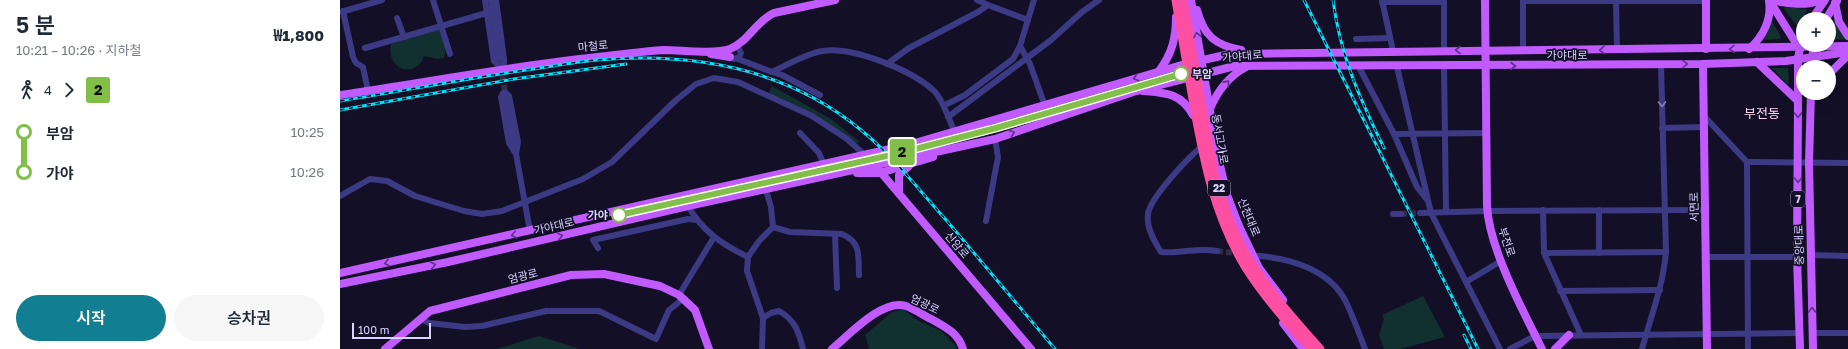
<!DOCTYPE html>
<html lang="ko">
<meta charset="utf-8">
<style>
body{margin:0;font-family:"Golos Text","Noto Sans KR",sans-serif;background:#f6f6f7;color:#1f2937;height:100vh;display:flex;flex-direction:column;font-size:15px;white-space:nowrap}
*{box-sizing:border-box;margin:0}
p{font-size:13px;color:#747a83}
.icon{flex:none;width:22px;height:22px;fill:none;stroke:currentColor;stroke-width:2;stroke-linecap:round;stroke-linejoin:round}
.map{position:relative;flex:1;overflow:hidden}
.sheet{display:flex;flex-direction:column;background:#fff;width:340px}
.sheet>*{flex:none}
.badge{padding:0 8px;border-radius:3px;font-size:14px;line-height:26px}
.fabs{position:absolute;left:1456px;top:12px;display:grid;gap:8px}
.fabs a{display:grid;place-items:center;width:40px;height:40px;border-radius:50%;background:#fff;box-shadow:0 4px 16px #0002;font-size:20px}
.scale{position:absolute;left:12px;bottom:10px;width:79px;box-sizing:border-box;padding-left:4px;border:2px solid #d9d4ff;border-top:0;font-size:11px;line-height:14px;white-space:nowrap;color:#d9d4ff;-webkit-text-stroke:3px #130f26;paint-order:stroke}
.map>.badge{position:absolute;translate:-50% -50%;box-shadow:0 0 0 2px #fff}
.legs{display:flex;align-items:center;gap:6px;height:44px;padding:0 16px;font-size:13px}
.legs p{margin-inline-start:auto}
.overview{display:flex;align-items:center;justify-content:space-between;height:68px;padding:0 16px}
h1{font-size:22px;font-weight:600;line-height:30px}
.button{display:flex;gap:8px;margin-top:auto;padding:8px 16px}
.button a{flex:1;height:46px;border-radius:24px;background:#117e91;color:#fff;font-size:16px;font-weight:600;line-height:46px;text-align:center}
.button a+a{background:#f6f6f7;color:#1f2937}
ul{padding:0 16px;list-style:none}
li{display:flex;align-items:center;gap:14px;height:40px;font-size:15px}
li i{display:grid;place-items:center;width:6px;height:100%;margin:0 5px;background:currentColor}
li i::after{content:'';width:10px;height:10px;margin:-5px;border:3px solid;border-radius:50%;background:#fff}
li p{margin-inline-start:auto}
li:first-child i{background:linear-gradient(#0000 50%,currentColor 0)}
li:last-child i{background:linear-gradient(currentColor 50%,#0000 0)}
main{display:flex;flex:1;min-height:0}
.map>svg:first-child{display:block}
.green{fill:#12302f}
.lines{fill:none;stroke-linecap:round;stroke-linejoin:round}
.minor-tunnel{stroke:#312d47;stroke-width:6;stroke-dasharray:6 3;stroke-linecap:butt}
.minor{stroke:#3d3a85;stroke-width:6}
.major{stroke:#c25bff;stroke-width:8}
.rail-casing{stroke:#00e5ff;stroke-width:3}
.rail{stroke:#130f26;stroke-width:1.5;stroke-dasharray:4.5;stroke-linecap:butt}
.highway-bridge{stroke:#ff4fa3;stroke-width:9}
.oneway{stroke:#623188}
.oneway2{stroke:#837fbc}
.line-1-casing{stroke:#fff;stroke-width:9}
.line-1{stroke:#81bf48;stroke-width:6}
.stop-1-dot{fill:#fff;stroke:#81bf48;stroke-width:2}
.labels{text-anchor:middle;stroke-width:3.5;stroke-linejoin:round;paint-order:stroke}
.shield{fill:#130f26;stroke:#9e99be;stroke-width:1}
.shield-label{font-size:10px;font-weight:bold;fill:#d9d4ff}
.street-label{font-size:11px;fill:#d9d4ff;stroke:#130f26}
.stop-label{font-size:11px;font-weight:bold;fill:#d9d4ff;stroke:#130f26;text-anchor:start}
.quarter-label{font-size:13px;fill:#ffd6f0;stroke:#130f26}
</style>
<main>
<section class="sheet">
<div class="overview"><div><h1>5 분</h1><p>10:21 – 10:26 · 지하철</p></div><b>₩1,800</b></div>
<div class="legs"><svg class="icon" aria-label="walk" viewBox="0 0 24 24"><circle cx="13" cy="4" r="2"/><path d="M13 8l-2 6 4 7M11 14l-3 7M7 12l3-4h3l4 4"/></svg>4<svg class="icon" aria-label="forward" viewBox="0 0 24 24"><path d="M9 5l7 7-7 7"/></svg><b class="badge" style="background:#81bf48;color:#111">2</b></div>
<ul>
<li><i style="color:#81bf48"></i><b>부암</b><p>10:25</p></li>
<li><i style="color:#81bf48"></i><b>가야</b><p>10:26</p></li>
</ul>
<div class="button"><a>시작</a><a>승차권</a></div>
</section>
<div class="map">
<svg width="1508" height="349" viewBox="0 0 1508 349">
<rect width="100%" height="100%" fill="#130f26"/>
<g class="green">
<polygon points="1446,7 1466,9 1467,11 1458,25 1456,25 1444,9"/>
<polygon points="1432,21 1441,37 1440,39 1422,40"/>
<polygon points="1492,21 1494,21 1505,37 1504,40 1489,39 1489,27"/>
<path d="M100 29 106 48 104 58 97 59 84 56C77 78 46 72 51 44Z"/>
<polygon points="1432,68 1448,68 1449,84 1447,84"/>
<polygon points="432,86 491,119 520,142 514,145 507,139 434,98 429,92"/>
<polygon points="1083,296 1105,337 1060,349 1044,349 1039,335 1044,319 1042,315"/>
<polygon points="563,309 577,320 601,331 617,347 616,349 529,349 525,335 552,312"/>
<polygon points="199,336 240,349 157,349"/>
</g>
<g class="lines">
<g class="minor-tunnel">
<polyline points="161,67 166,97"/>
<polyline points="1061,214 1080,213"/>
<polyline points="877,251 901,254"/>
</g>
<g class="minor">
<polyline points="93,0 110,54"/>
<polyline points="145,0 154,61 159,66 164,63 164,59 156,0"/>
<polyline points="151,0 159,59"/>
<polyline points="637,0 648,5"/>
<polyline points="694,0 680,46 690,64 705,106"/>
<polyline points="1042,0 1053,51"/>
<polyline points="1104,0 1104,50"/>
<polyline points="1183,0 1183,50"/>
<polyline points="1276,0 1277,50"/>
<polyline points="1183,1 1366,1"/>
<polyline points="1042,2 1104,2"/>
<polyline points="3,11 13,57 16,63 23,67 28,91"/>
<polyline points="1,12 42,0"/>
<polyline points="57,18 64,37"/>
<polyline points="1016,39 1050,38"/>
<polyline points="25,48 157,10"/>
<polyline points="394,59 399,57 401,53 399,49 396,47"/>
<path d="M398 59 432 72C447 65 467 53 483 51 512 46 571 70 593 90 602 97 610 122 615 133"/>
<polyline points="547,64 569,48 638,12 648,5 688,20"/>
<polyline points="1104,66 1106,212"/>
<polyline points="1057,67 1091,213 1160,349"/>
<polyline points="1020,69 1054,134 1077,187 1088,201"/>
<polyline points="432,72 442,75 480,95"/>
<polygon points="163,93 166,93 169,96 178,142 176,154 169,143 161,97"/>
<polyline points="166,99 190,231"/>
<polyline points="607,104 625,95 673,59 680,46"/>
<polyline points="1364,116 1407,162 1408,349"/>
<polyline points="608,117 711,40 742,12 759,0"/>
<polyline points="1322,128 1364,127"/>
<polyline points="460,133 479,153 484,165"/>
<polyline points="1054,134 1147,133"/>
<path d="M860 148C847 159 810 198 808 214 806 227 814 241 821 252 840 254 859 247 877 251"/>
<polyline points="1407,162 1508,163"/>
<polyline points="0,196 30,179 47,181 75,196 124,211 142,214 162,211 243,179 272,162 335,101 356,84 374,78 398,82 472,116 507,139 526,156"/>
<path d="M348 206C362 231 383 245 408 257"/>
<polyline points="1203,210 1204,253 1241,335"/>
<polyline points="1259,210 1259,253"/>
<polyline points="1080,213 1147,211 1365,210"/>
<polyline points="1053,214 1061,214"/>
<polyline points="646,221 658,157 655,139"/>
<path d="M433 227 450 232 502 234C522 243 518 256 519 275"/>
<polyline points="495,234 497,288"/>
<polyline points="258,248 253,240 348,219 357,220"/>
<polyline points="1204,253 1326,252"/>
<polyline points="1470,255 1508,256"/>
<path d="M918 256C950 258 989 270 1005 300 1013 316 1019 333 1025 349"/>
<polyline points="1365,257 1457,257"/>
<polyline points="1126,282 1161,261"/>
<polyline points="1220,291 1320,290"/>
<polyline points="339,295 374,237"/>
<path d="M423 318 431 313 439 311C455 320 459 332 463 349"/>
<polyline points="81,319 89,323 125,327 142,326 206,311 259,311 316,339 329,310 343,299"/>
<polyline points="1472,333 1508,333"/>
<polyline points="422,349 423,318 407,271 408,257 419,241 433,227 431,207 426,190"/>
<polyline points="1170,349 1195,336 1460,333"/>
<path d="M1302 349C1311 316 1323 286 1326 252L1321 65"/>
</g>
<g class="major">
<polyline points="851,0 878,157 887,195 899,226 919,268 943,300"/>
<path d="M1145 0 1147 206C1149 248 1183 311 1202 349"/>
<polyline points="1366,0 1366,49"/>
<polyline points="1429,0 1459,48"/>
<path d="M1432 0C1446 4 1468 6 1481 0"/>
<polyline points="1495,3 1499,22 1508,36"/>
<path d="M857 10C864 36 875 45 901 50"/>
<polyline points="1472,19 1485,0"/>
<polyline points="1486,19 1497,1"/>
<path d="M1409 49C1423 37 1432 19 1429 1"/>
<polyline points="371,54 390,57"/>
<polyline points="1417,62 1458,101"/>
<polyline points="1363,64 1367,349"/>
<polyline points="1471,67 1473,52"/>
<path d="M819 71C832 54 836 38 836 17"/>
<polyline points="1489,74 1508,55"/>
<path d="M803 91C826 93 841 93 853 115"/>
<polyline points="1471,93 1469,163 1473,349"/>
<path d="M0 95C89 82 177 65 267 56 286 54 305 51 324 50 341 50 375 55 390 49 408 42 416 21 434 13L495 0"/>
<path d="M870 109C877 92 889 76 906 67"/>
<polyline points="532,162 691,349"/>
<polyline points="517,173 540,173 593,157"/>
<polyline points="559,193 559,175 569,166"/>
<polyline points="0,273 568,145 845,64 890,54 1508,46"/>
<polyline points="0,284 108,262 348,206 655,139 796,91 895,66 1363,64 1446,61 1508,52"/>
<polyline points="943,323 963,349"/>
<polyline points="45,349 90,311 231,275 264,274 320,286 339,295 355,310 369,349"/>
<path d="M492 349C509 335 543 298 566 306 575 309 584 316 593 320 607 328 618 333 623 349"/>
<polyline points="1215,349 1229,335"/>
<polyline points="1460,349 1457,257 1458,101 1458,58 1463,36"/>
</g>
<defs>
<g id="rail">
<polyline points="964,0 1138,349"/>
<path d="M993 0C1000 55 1020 99 1044 148"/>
<path d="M0 101C62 91 124 79 186 70 209 67 233 62 257 60 352 52 445 67 521 130 553 156 579 190 607 221 643 264 679 306 715 349"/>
<polyline points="0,110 174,79 286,64"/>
<polyline points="1124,335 1131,349"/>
</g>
</defs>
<use href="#rail" class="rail-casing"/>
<use href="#rail" class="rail"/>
<g class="highway-bridge">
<path d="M836 0C842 35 848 70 854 105 864 161 875 216 905 266 924 296 947 322 971 349"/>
<path d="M843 0 874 173C883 203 893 234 910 261 930 293 955 321 980 349"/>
</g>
</g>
<defs><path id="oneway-chevron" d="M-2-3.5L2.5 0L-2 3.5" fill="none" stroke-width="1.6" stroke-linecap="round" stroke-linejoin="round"/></defs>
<g class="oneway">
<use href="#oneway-chevron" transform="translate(857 35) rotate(-100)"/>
<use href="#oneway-chevron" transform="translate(1392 49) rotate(179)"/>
<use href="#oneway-chevron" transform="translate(1118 50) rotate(180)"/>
<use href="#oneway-chevron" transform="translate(1262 50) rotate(179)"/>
<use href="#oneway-chevron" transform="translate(1345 64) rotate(-1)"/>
<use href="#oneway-chevron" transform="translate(1173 66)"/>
<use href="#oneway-chevron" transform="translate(796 78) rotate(163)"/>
<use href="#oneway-chevron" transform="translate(887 83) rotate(-48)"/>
<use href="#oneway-chevron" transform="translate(1458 115) rotate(89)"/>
<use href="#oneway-chevron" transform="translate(672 133) rotate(-19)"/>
<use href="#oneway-chevron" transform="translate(1458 180) rotate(90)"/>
<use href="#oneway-chevron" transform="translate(174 235) rotate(167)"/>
<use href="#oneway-chevron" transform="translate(220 236) rotate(-13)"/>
<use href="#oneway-chevron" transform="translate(47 263) rotate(168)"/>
<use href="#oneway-chevron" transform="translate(93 265) rotate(-12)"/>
<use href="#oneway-chevron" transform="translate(1472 310) rotate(-92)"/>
</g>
<use class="oneway2" href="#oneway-chevron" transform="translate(1322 104) rotate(89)"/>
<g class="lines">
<defs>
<polyline id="line-1" points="279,215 560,153 656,128 841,74"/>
</defs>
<use href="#line-1" class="line-1-casing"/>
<use href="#line-1" class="line-1"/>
</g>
<g class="stop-1-dot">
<circle cx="841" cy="74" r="7"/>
<circle cx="279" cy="215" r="7"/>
</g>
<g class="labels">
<g class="shield">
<rect x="868" y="180" width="22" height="16" rx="3"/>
<rect x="1451" y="191" width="14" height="16" rx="3"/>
</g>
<g class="shield-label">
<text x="879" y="192">22</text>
<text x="1458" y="203">7</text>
</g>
<g class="street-label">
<text transform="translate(253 46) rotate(-6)" y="4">마철로</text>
<text x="1227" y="59">가야대로</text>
<text transform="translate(902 56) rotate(-5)" y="4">가야대로</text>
<text transform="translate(880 139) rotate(80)" y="4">동서고가로</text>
<text transform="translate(1354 207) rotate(-91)" y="4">서면로</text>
<text transform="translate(909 217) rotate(67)" y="4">신천대로</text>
<text transform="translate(214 226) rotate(-13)" y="4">가야대로</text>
<text transform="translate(1167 242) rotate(71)" y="4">부전로</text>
<text transform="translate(617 245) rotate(50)" y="4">신암로</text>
<text transform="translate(1459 245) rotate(-91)" y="4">중앙대로</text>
<text transform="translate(183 276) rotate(-14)" y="4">엄광로</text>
<text transform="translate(585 304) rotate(26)" y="4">엄광로</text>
</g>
<g class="stop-label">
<text x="852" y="78">부암</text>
<text x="268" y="219" text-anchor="end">가야</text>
</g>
<g class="quarter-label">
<text x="1422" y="118">부전동</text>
</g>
</g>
</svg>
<div class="fabs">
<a>+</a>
<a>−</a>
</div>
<div class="scale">100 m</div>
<b class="badge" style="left:562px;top:152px;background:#81bf48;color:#111">2</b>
</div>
</main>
